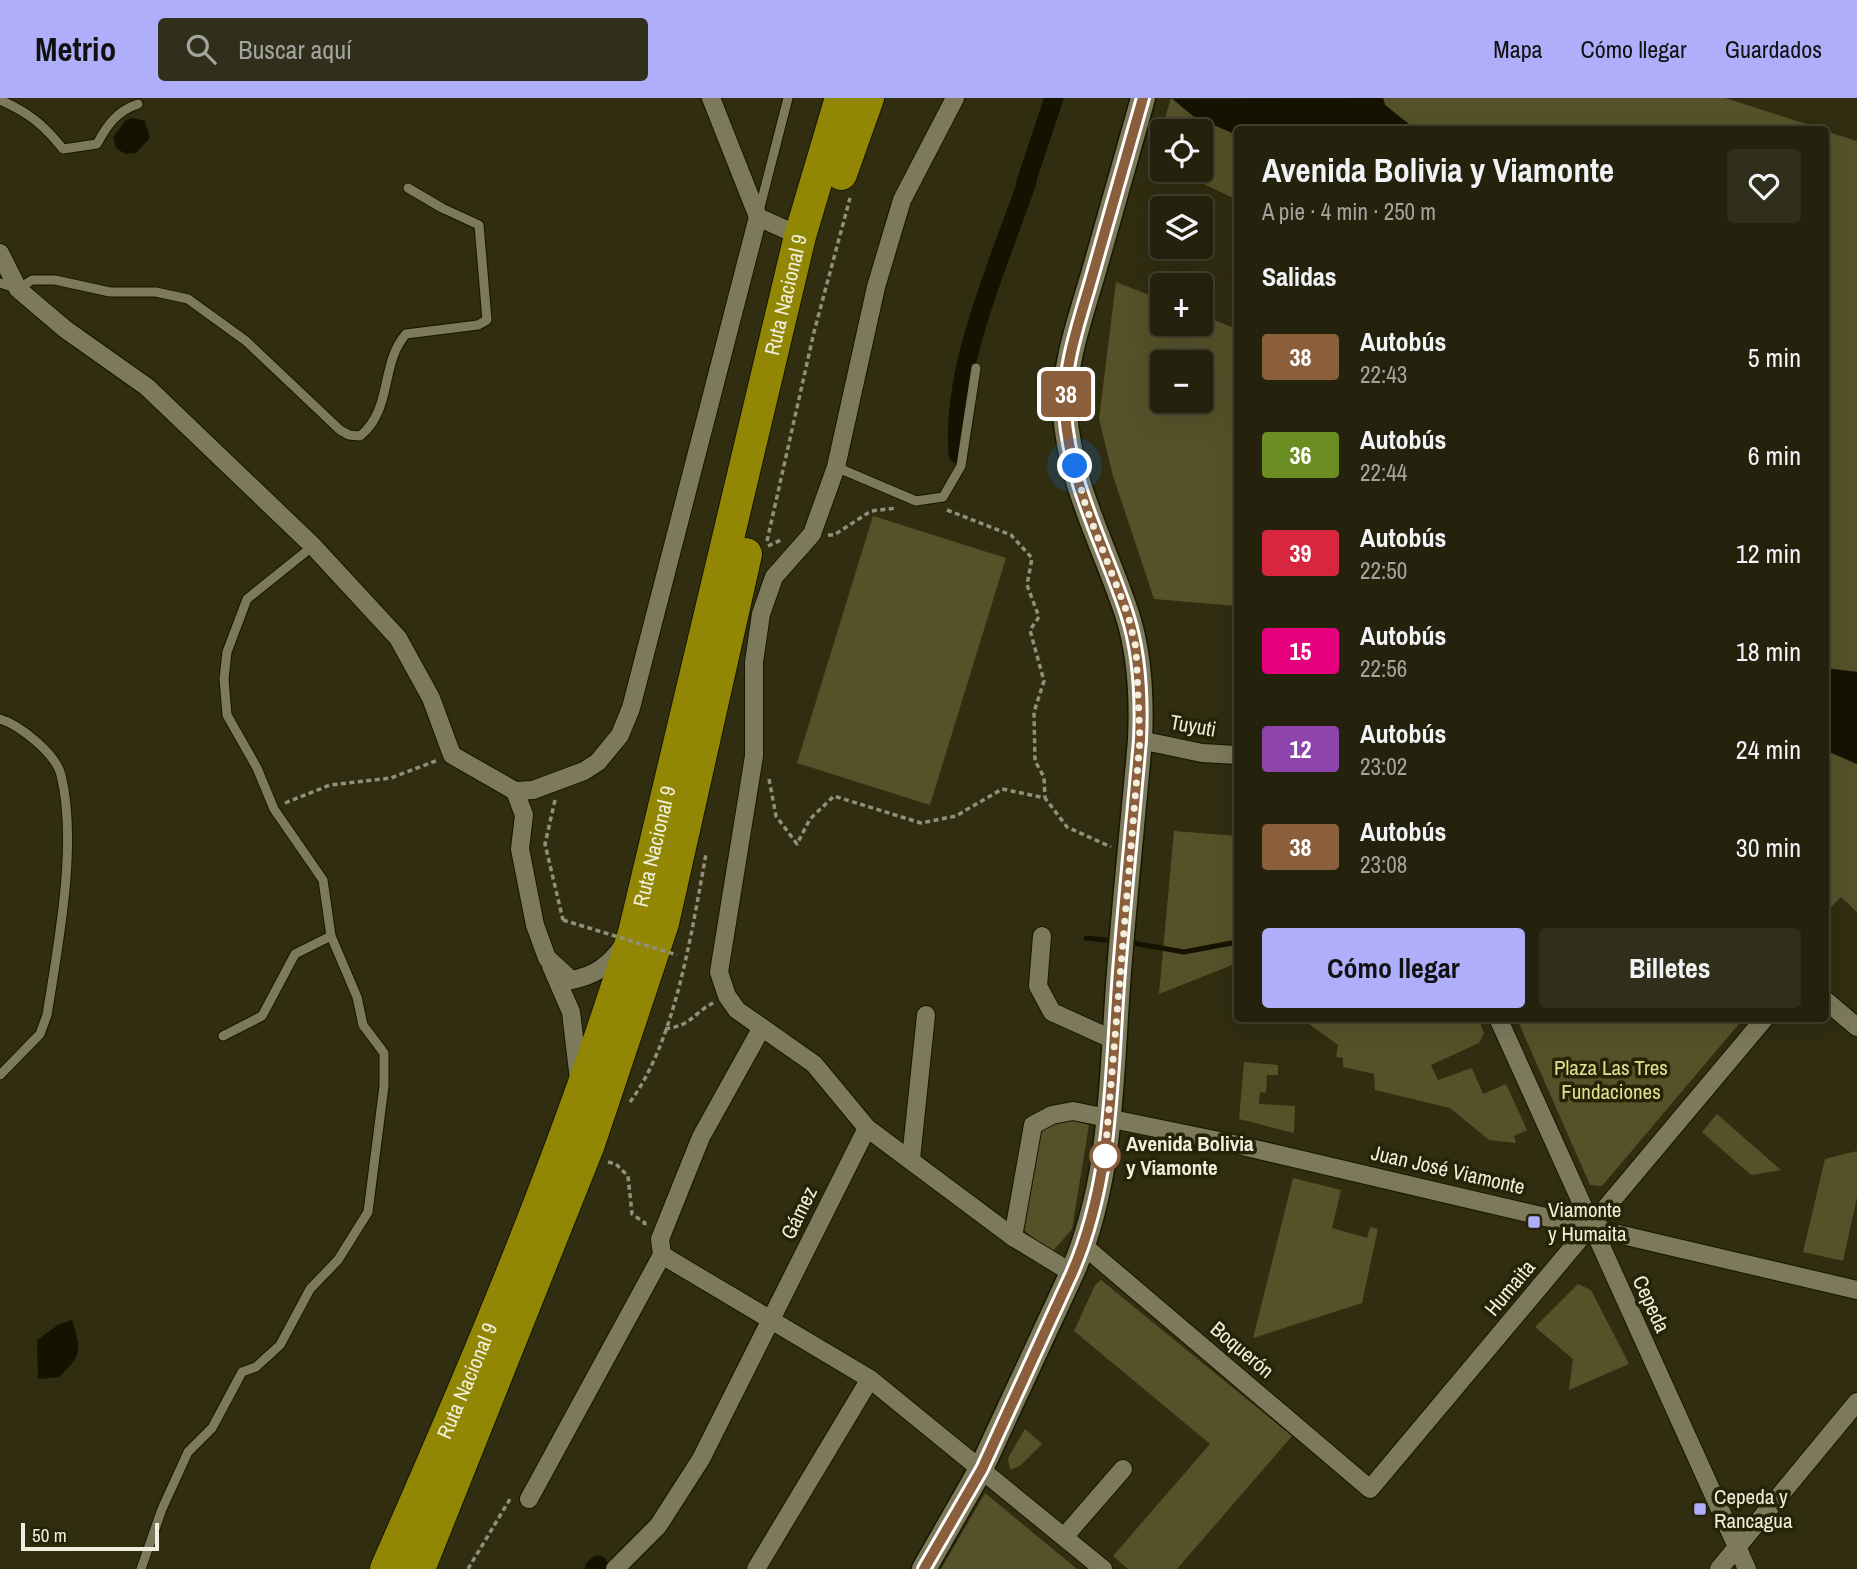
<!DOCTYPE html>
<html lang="es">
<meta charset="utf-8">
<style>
body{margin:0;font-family:"Archivo Narrow",sans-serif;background:#302f1b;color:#f1f3f6;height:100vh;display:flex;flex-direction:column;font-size:26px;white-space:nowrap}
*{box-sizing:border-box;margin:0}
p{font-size:23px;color:#a3a49d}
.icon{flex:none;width:38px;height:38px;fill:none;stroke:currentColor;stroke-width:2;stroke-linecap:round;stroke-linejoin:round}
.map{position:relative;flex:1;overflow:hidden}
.sheet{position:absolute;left:1234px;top:28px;width:595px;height:896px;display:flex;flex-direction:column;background:#24220d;border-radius:7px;box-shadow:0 7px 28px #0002,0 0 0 2px #413f2e}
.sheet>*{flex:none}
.badge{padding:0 14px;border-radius:5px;font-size:24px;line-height:46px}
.tools{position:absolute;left:1150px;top:21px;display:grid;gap:14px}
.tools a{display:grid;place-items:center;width:63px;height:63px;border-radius:7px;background:#24220d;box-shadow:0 7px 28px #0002,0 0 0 2px #413f2e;font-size:35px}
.scale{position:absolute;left:21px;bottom:18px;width:138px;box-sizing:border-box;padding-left:7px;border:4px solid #f0efde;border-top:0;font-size:19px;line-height:24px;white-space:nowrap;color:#f0efde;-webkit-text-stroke:5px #262407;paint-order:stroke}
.you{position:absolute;width:35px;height:35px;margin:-18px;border:5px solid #fff;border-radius:50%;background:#1a73e8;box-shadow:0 0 0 10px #1a73e833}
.map>.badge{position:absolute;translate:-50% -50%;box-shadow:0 0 0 4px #fff}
h2{padding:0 28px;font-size:26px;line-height:63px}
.round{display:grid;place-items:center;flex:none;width:74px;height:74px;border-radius:7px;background:#302f1b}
.summary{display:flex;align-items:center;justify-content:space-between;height:119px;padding:0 28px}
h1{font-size:33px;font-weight:800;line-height:52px}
.primary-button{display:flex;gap:14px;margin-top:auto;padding:14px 28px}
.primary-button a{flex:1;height:80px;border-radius:7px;background:#afaefa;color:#111;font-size:28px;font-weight:800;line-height:80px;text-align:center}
.primary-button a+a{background:#302f1b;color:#f1f3f6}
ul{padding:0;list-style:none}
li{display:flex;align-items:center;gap:21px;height:98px;padding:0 28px}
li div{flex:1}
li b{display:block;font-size:26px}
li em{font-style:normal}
li .badge{min-width:77px;font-weight:700;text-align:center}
header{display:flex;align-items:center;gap:42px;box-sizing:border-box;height:98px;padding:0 35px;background:#afaefa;color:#111}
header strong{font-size:33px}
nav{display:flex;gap:38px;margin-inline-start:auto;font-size:24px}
.search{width:490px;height:63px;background:#302f1b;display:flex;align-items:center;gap:18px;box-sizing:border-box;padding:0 24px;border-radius:7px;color:#a3a49d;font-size:26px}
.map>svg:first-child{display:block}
.green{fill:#55522a;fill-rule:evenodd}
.water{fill:#151300}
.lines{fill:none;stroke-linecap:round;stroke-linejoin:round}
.stream{stroke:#151300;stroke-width:5}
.canal{stroke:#151300;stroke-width:19}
.lane-casing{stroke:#181500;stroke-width:11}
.street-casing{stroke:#181500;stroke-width:20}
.secondary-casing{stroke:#181500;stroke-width:27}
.highway-casing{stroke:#181500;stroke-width:34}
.path{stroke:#92907a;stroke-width:3.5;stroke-dasharray:5 3.5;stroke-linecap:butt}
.lane{stroke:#7d7a5c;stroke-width:9}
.street{stroke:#7d7a5c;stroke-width:18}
.secondary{stroke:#7d7a5c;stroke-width:24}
.highway{stroke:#928704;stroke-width:32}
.path-bridge{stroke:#92907a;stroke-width:3.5;stroke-dasharray:5 3.5;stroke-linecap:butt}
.line-casing{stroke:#fff;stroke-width:16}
.line{stroke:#8b5e3c;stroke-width:10}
.walk{stroke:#f0efde;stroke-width:7;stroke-dasharray:0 12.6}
.stop-dot{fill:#fff;stroke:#8b5e3c;stroke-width:3.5}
.poi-dot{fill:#afaefa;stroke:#262407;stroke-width:2.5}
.labels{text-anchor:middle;stroke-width:7;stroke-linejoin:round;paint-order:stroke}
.street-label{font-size:21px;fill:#f0efde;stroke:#262407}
.park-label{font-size:21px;fill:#e5df91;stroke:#262407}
.stop-label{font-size:21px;font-weight:bold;fill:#f0efde;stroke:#262407;text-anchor:start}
.poi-label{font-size:21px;fill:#f0efde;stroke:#262407;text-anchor:start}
</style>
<header>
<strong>Metrio</strong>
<div class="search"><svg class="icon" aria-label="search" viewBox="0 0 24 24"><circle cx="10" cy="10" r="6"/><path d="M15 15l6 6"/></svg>Buscar aquí</div>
<nav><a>Mapa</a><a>Cómo llegar</a><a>Guardados</a></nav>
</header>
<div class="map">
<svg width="1857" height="1471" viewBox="0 0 1857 1471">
<rect width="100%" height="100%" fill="#302d11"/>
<g class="green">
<polygon points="1171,0 1193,18 1237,37 1237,102 1175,72 1200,72 1200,33 1162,33 1162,66 1153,61"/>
<polygon points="1383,0 1725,0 1822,31 1415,31 1385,7"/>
<polygon points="1825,33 1857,43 1857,574 1825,570"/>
<path d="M1116 184 1162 202V226H1200L1201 217 1237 231V508L1154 501 1113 378 1099 321ZM1162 264H1200V303H1162Z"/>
<polygon points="873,418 1006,460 930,707 797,665"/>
<polygon points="1825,652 1857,666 1857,814 1841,799 1825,815"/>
<polygon points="1174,733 1237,738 1237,865 1159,896"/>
<polygon points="1302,921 1478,921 1484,935 1479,945 1431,967 1438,982 1472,970 1483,996 1506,986 1527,1032 1514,1038 1516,1045 1489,1042 1450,1010 1375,992 1374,976 1343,969 1343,960 1336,959 1338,947"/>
<polygon points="1517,921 1743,921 1602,1088 1590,1087"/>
<polygon points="1244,964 1278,967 1278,977 1267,977 1266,995 1260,994 1259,1006 1295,1008 1294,1035 1239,1021"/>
<polygon points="1717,1016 1781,1072 1751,1077 1702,1034"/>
<polygon points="1066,1020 1089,1027 1072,1131 1052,1154 1021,1130 1039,1034"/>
<polygon points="1857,1053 1857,1099 1843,1163 1803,1154 1825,1061"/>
<polygon points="1293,1080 1341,1092 1332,1130 1367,1140 1370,1129 1378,1131 1362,1205 1253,1240"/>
<polygon points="1101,1182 1292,1338 1177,1471 1128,1471 1113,1458 1210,1346 1074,1233 1095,1187"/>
<polygon points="1578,1186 1591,1192 1629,1266 1569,1292 1573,1261 1535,1229"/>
<polygon points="1025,1331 1042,1346 1020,1368 1010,1372 1008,1360"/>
<polygon points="985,1395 1077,1471 941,1471"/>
</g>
<g class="water">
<polygon points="1383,0 1385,7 1415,31 1237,32 1237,37 1193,18 1173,1"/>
<polygon points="133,20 145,23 150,40 136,55 125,56 116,50 113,39 126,22"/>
<polygon points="1825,570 1857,574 1857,666 1825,652"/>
<path d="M72 1222C81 1251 83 1257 59 1279L38 1281 37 1242 58 1227Z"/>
</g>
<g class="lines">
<g class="stream">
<polyline points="1086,840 1114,843"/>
<polyline points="1127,844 1184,854 1237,844"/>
</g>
<g class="canal">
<polyline points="1026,84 1054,0"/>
<path d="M958 356C951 269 999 166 1027 84"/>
<polyline points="594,1471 598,1467"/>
</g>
<defs>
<g id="lane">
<path d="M0 2C28 14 44 27 63 51L97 46C107 27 117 13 138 6"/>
<polyline points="759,113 788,0"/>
<path d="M0 185 18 191 32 182H55L110 194H156L188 201 246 243 340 332 349 337 360 338C393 312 380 265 406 236L478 227 487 222 479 127 442 110 408 90"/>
<polyline points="836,369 916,403 943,399 961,368 976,270"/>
<path d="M0 621C20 627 56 656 61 677 78 745 58 848 47 917L40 936 0 977"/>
<polyline points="223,938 262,918 295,856 331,838"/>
<polyline points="141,1471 162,1411 188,1354 212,1330 242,1274 256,1269 280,1247 310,1191 338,1162 368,1114 384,988 384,955 363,927 357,899 331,838 323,782 274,711 257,670 227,617 224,581 227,554 247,501 313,448"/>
</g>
<g id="street">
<polyline points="711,0 758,119 800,138"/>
<polyline points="955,0 902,102 876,189 836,369 812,436 774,479 761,516 754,564 754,658 719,874 727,898 737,912 814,966 867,1030 1013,1139 1072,1175"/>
<polyline points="0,155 18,191 65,231 147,289 313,448 398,540 431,600 452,657 515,693 533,692 584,673 598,664 620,637 631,610 758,119"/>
<polyline points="1140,642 1202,655 1237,657"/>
<path d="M515 693 524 717 520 751 535 827 547 860 571 882C595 878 609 867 623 848"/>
<polyline points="1042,838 1038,888 1052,914 1114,942"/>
<polyline points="551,868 571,914 579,982"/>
<polyline points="1825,902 1857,929"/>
<polyline points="1498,920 1747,1471"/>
<polyline points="761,931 701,1039 660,1141 662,1157 870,1281 1103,1471"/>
<polyline points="911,1061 926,917"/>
<polyline points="1013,1139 1033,1027 1052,1017 1073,1013 1229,1045 1857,1192"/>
<polyline points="1084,1148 1370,1391 1765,920"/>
<polyline points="529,1401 662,1157"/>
<polyline points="1064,1439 1123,1371"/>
<polyline points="615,1471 658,1428 701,1361 867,1030"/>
<polyline points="756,1471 870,1281"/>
<polyline points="1719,1471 1857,1304"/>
</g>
<path id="secondary" d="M924 1471 981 1371 1072 1175C1112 1084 1111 984 1118 887 1124 805 1133 723 1140 642 1142 599 1140 556 1127 516 1105 449 1069 385 1065 313 1063 266 1081 218 1094 173 1110 116 1127 58 1143 0"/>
<g id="highway">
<polyline points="841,76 868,0"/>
<path id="s1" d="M386 1471C478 1263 567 1052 634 835L800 138 841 0"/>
<polyline points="419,1471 589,1046 663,825 746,456"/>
</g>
</defs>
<use href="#lane" class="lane-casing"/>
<use href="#street" class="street-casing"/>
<use href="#secondary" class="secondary-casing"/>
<use href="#highway" class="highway-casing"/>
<g class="path">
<polyline points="947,412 1011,437 1032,460 1027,487 1039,519 1030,532 1044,583 1034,614 1035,663 1044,679 1045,700"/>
<polyline points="828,437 834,437 871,413 897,410"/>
<polyline points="767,443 814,234 850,100"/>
<polyline points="768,448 783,441"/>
<polyline points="769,681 776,718 797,746 810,721 834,698 921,725 956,718 1002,691 1045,700 1067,729 1111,749"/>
<polyline points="555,702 545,746 563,822"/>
<polyline points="285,705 330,687 391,680 438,662"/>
<path d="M665 931C693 927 692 916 713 905"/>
<path d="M630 1004C676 942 692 832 706 756"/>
<polyline points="608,1064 616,1066 628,1078 632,1116 645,1125 644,1129"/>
<polyline points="468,1471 510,1401"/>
</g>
<use href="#lane" class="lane"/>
<use href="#street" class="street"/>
<use href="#secondary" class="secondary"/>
<use href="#highway" class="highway"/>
<polyline class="path-bridge" points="563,822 677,857"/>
</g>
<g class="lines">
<defs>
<path id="line" d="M924 1471 982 1371 1072 1175C1112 1084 1111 984 1118 887 1124 805 1133 723 1140 642 1142 599 1140 556 1127 516 1105 449 1069 385 1065 313 1063 267 1080 222 1092 179 1109 119 1126 60 1143 0"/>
</defs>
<use href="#line" class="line-casing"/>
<use href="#line" class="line"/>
<polyline class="walk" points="1075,368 1086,409 1128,517 1136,550 1140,642 1105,1058"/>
</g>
<circle class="stop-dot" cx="1105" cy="1058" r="14"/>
<g class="poi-dot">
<rect x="1527" y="1117" width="14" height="14" rx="3.5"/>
<rect x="1693" y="1404" width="14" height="14" rx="3.5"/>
</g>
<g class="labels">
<g class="street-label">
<text dy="7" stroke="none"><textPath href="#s1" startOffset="1339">Ruta Nacional 9</textPath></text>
<text transform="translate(1193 628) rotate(10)" y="7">Tuyuti</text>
<text dy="7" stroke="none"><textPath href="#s1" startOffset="772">Ruta Nacional 9</textPath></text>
<text transform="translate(1448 1072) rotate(13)" y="7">Juan José Viamonte</text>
<text transform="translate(799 1115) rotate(-64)" y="7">Gámez</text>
<text transform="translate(1510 1190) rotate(-50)" y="7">Humaita</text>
<text transform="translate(1651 1206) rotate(65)" y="7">Cepeda</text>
<text transform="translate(1242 1252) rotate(40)" y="7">Boquerón</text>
<text dy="7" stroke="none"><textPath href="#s1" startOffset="205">Ruta Nacional 9</textPath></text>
</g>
<g class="park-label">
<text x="1611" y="977">Plaza Las Tres<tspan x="1611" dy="24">Fundaciones</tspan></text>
</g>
<g class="stop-label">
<text x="1126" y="1053">Avenida Bolivia<tspan x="1126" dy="24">y Viamonte</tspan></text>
</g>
<g class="poi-label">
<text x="1548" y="1119">Viamonte<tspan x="1548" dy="24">y Humaita</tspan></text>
<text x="1714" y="1406">Cepeda y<tspan x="1714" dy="24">Rancagua</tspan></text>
</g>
</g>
</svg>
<div class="tools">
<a><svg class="icon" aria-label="locate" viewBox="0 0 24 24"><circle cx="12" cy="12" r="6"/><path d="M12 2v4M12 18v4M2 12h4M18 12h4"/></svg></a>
<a><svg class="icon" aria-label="layers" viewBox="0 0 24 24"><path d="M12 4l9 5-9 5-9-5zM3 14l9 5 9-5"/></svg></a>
<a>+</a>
<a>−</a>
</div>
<div class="scale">50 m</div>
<div class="you" style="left:1075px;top:368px"></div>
<b class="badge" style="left:1066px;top:296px;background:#8b5e3c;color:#fff">38</b>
<section class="sheet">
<div class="summary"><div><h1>Avenida Bolivia y Viamonte</h1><p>A pie · 4 min · 250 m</p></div><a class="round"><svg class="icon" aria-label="heart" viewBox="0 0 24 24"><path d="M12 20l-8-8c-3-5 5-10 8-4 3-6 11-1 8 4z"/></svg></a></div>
<h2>Salidas</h2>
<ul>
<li><span class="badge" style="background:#8b5e3c;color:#fff">38</span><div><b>Autobús</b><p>22:43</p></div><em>5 min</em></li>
<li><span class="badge" style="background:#6b8e23;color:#fff">36</span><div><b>Autobús</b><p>22:44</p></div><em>6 min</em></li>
<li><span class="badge" style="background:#d7263d;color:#fff">39</span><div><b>Autobús</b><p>22:50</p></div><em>12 min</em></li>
<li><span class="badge" style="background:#e6007e;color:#fff">15</span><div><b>Autobús</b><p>22:56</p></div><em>18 min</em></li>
<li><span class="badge" style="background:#8e44ad;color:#fff">12</span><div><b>Autobús</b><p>23:02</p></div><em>24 min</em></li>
<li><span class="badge" style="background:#8b5e3c;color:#fff">38</span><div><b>Autobús</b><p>23:08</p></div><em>30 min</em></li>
</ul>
<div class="primary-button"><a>Cómo llegar</a><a>Billetes</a></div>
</section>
</div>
